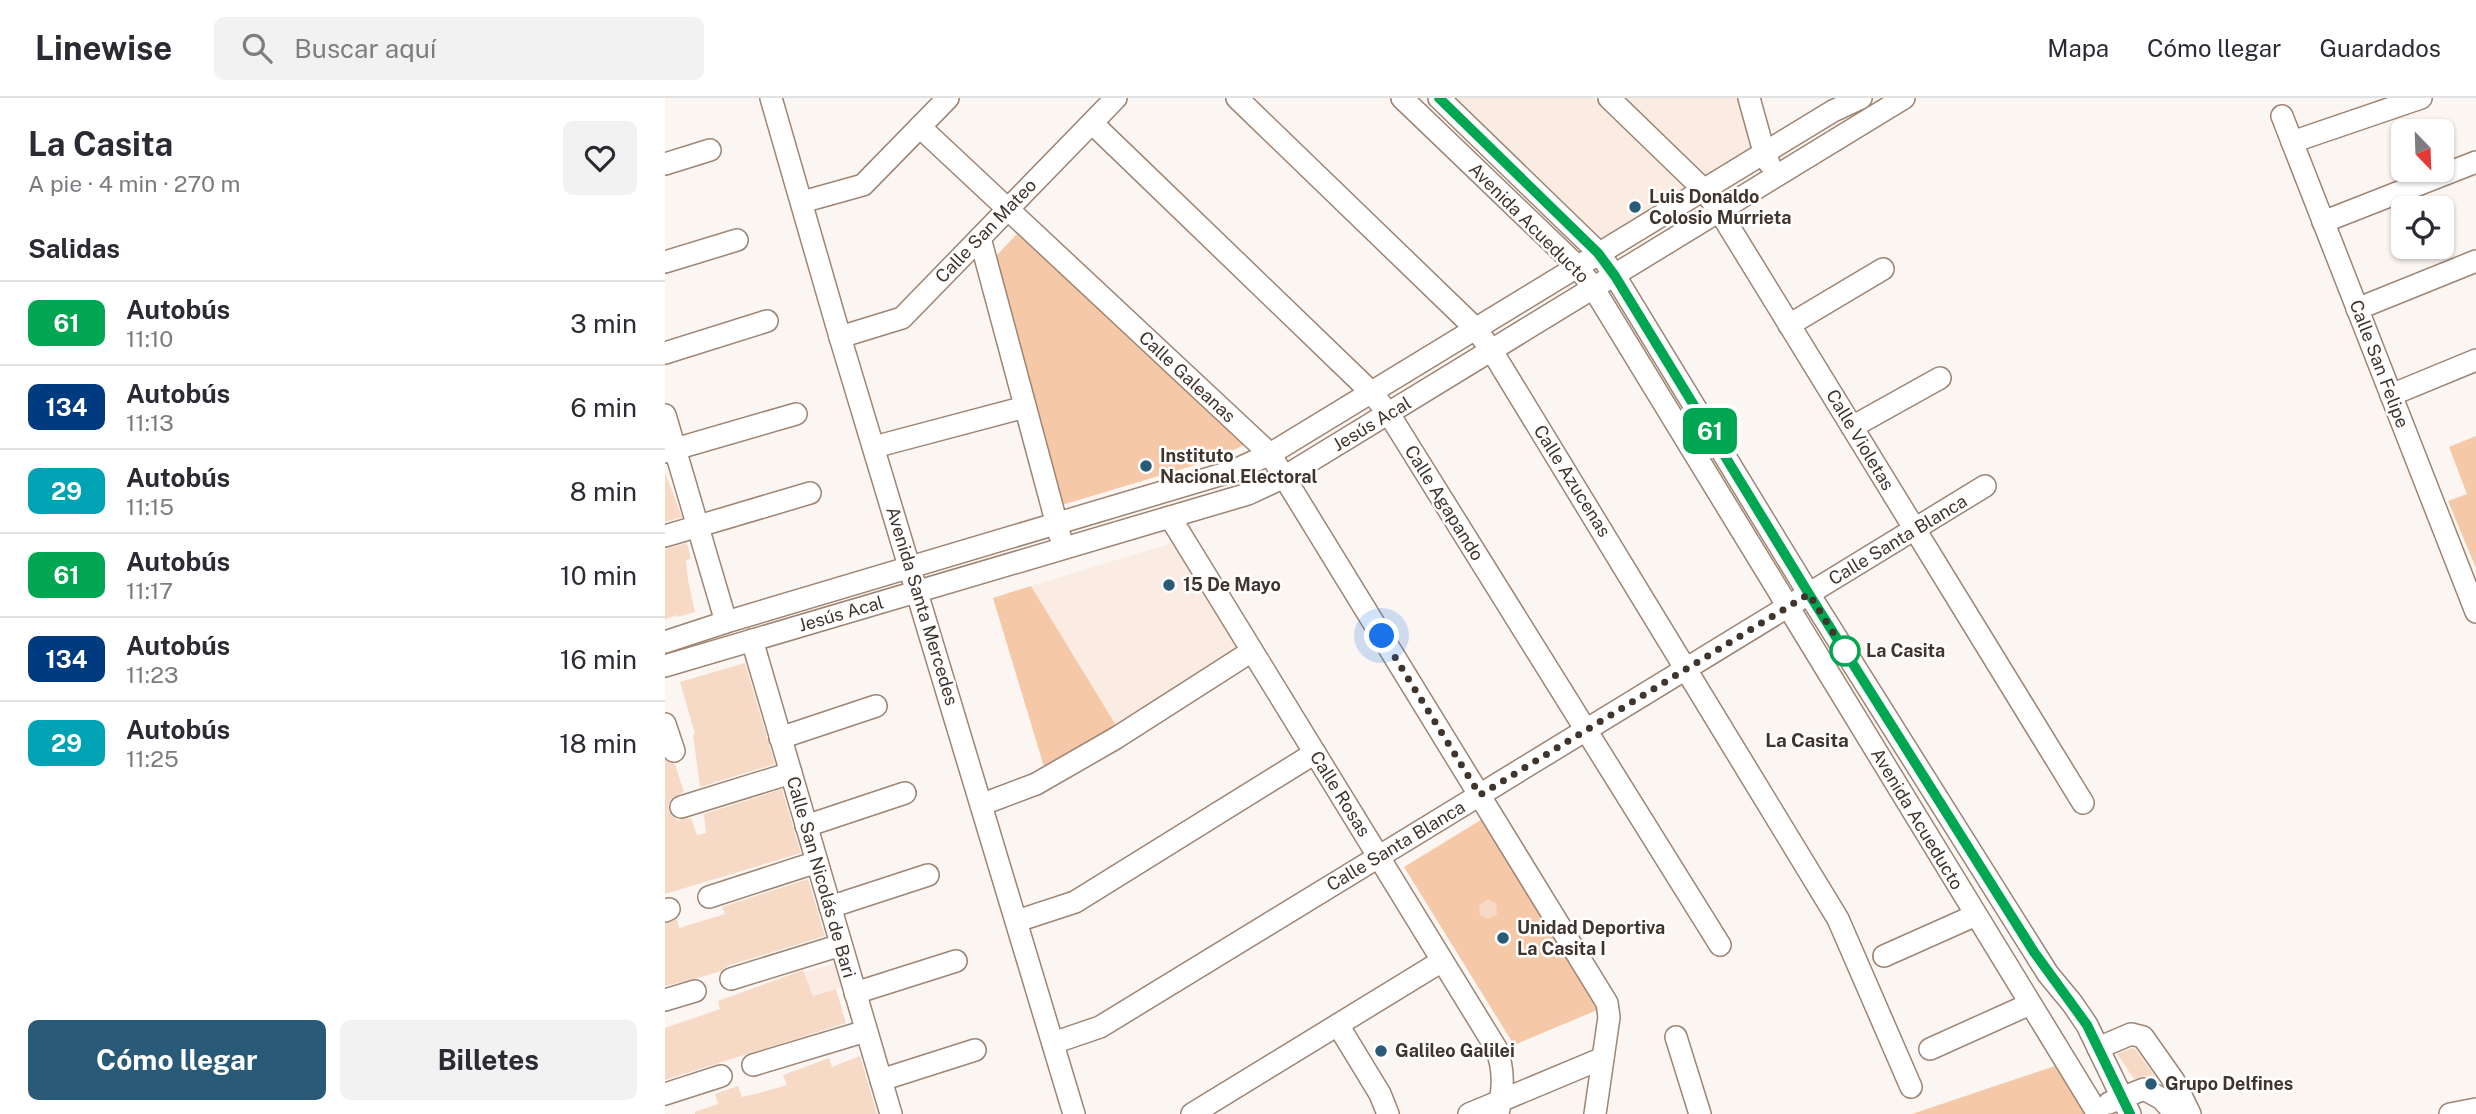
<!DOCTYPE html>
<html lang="es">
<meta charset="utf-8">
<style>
body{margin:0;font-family:"Public Sans",sans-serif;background:#f2f2f3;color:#2b2b33;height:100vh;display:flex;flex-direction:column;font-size:26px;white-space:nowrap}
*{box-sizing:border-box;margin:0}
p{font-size:23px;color:#7c7c81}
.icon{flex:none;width:38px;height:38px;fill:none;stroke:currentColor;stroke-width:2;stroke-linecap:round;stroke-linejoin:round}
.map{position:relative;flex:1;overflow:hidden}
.sheet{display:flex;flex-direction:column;background:#fff;width:665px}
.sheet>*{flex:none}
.badge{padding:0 14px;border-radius:10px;font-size:24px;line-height:46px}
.needle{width:46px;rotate:157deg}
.controls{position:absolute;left:1726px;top:21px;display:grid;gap:14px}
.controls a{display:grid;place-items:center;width:63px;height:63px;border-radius:10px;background:#fff;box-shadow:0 2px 5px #0004;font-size:35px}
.you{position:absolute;width:35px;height:35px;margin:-18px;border:5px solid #fff;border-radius:50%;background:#1a73e8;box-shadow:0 0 0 10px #1a73e833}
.map>.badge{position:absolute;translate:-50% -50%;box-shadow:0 0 0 4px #fff}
h2{padding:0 28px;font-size:26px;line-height:63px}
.round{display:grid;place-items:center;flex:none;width:74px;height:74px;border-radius:10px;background:#f2f2f3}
.headline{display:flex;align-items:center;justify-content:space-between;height:119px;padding:0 28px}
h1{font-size:33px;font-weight:700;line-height:52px}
.action{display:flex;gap:14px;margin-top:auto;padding:14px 28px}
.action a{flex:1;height:80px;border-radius:10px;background:#295b79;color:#fff;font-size:28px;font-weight:700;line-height:80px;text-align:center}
.action a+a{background:#f2f2f3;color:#2b2b33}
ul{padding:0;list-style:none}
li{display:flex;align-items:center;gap:21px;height:84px;padding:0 28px;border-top:2px solid #e1e1e2}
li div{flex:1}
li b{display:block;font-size:26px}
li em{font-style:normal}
li .badge{min-width:77px;font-weight:700;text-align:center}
header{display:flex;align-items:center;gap:42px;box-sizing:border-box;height:98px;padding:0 35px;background:#fff;border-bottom:2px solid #e1e1e2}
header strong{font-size:33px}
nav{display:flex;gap:38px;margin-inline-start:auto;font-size:24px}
.search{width:490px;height:63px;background:#f2f2f3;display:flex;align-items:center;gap:18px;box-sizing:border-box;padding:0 24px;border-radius:10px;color:#7c7c81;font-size:26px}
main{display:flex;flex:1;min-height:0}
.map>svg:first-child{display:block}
.built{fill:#faece2}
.green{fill:#f5c8a8}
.building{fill:#f6dac6}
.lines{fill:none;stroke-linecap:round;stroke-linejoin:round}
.minor-casing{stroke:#9e8472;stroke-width:24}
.minor{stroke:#fff;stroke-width:21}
.line-casing{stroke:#fff;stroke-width:16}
.line{stroke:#00a651;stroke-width:10}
.walk{stroke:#40352d;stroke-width:7;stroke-dasharray:0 12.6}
.poi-dot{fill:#295b79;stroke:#fff;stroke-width:2.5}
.stop-dot{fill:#fff;stroke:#00a651;stroke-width:3.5}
.labels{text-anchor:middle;stroke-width:5;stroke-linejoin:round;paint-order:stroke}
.poi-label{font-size:18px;font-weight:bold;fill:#40352d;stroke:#fff;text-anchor:start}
.street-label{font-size:18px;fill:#40352d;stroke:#fff}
.stop-label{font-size:18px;font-weight:bold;fill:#40352d;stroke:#fff;text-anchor:start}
.neighbourhood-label{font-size:19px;font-weight:bold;fill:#40352d;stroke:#fff}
</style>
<header>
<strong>Linewise</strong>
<div class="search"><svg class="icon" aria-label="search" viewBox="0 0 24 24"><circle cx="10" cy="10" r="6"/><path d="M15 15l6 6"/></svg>Buscar aquí</div>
<nav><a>Mapa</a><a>Cómo llegar</a><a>Guardados</a></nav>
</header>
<main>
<section class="sheet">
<div class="headline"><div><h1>La Casita</h1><p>A pie · 4 min · 270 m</p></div><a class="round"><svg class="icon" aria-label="heart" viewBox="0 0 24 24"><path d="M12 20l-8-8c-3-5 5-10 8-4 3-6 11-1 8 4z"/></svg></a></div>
<h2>Salidas</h2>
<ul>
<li><span class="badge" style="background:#00a651;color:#fff">61</span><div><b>Autobús</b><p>11:10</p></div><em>3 min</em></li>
<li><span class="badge" style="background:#003b80;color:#fff">134</span><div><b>Autobús</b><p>11:13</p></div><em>6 min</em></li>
<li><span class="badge" style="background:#00a3b4;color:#fff">29</span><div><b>Autobús</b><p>11:15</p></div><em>8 min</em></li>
<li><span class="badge" style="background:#00a651;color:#fff">61</span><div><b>Autobús</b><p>11:17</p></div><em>10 min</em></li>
<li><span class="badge" style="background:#003b80;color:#fff">134</span><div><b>Autobús</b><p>11:23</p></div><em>16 min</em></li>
<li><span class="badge" style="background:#00a3b4;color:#fff">29</span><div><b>Autobús</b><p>11:25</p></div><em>18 min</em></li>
</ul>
<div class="action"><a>Cómo llegar</a><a>Billetes</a></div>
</section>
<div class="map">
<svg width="1811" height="1016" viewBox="0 0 1811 1016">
<rect width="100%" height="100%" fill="#fcf6f2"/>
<g class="built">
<polygon points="783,0 928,0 1026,91 933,144"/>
<polygon points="953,0 1077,0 1090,48 1037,81"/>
<polygon points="507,445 574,554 452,629 366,488"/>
<polygon points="172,865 179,889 148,898 139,874"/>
</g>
<g class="green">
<polygon points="354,134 581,346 550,361 397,407 330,159"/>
<polygon points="1811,338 1811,470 1783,403 1802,396 1784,349"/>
<polygon points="366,488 452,629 380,672 328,500"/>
<polygon points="819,720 937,910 849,947 739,769"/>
<polygon points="1390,968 1420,1016 1247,1016"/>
</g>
<g class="building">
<polygon points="0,374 17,419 0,424"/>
<polygon points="22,445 26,461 21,462 23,482 30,514 12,519 11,517 0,522 0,451"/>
<polygon points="80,565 110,666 35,689 28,637 30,636 15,584"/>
<polygon points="0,662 10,666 19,694 6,701 3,707 4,713 12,722 26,720 32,737 41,735 39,716 117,691 136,755 0,796"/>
<polygon points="143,781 160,838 62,868 56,873 33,880 0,888 0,826 12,821 14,830 60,816 57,809"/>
<polygon points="823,801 831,806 832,816 823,821 815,817 814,807"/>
<polygon points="138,872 148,898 171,891 181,925 0,982 0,930 55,911 53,903"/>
<polygon points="1467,950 1470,951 1494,984 1480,978 1469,981 1452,956"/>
<polygon points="195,958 212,1016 30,1016 30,1014 53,1006 50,996 73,988 77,999 94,995 122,987 118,977 164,960 167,969"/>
</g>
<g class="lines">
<defs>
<g id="minor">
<polyline points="106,0 175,239 409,1016"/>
<polyline points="572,0 810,230 827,253 1173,821 1246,989"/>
<polyline points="737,0 912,168 929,191 1433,1016"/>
<polyline points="774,0 934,155 950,178 1144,496 1383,876 1407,905 1422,927 1465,1016"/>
<polyline points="944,0 1038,91 1055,114 1418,705"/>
<polyline points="1084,0 1099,54 1104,65"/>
<polyline points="1617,18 1811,514"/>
<polyline points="427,25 706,294 724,316 1055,847"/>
<polyline points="255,29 605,356 942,905 944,919 930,1016"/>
<polyline points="1627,44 1756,0"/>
<polyline points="0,66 45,52"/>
<polyline points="137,104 198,87 283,0"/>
<polyline points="1658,124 1811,64"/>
<polyline points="315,140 395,438"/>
<polyline points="0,164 72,142"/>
<polyline points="1692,211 1811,163"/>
<polyline points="1124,227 1218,171"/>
<polyline points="175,239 237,220 451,0"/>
<polyline points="0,255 102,223"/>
<polyline points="1726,297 1811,262"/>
<polyline points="0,317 61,524"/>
<polyline points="1187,329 1275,280"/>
<polyline points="209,349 360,309"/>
<polyline points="0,354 131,316"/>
<path d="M505 419 831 950C840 973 838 992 833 1016"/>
<polyline points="0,438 145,395"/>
<polyline points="87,542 226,1016"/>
<polyline points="0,544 61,524 568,373 605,356 1168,13 1196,0"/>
<polyline points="0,568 505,419 583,396 619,379 1239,0"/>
<polyline points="0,626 9,653"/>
<polyline points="115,640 211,608"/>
<polyline points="318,706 371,686 451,640 587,553"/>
<polyline points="16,709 126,675"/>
<polyline points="141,728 240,695"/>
<polyline points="44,799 152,764"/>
<polyline points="165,809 263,777"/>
<polyline points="0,813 4,811"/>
<polyline points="352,823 410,804 650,655"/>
<polyline points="1219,858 1311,817"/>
<polyline points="66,881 176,847"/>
<polyline points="190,895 291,863"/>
<polyline points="0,902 30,893"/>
<polyline points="673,927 715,996 723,1016"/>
<polyline points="1011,939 1035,1016"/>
<polyline points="388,945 435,929 1320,388"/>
<polyline points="1433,950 1466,936 1478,939 1509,983 1525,1016"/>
<polyline points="1265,951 1365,906"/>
<polyline points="88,967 201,933"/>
<polyline points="216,982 310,952"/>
<polyline points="0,996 56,978"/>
<polyline points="1444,1005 1479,991 1497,1001 1510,1016"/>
<polyline points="527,1016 777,863"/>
<polyline points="804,1016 938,960"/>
<polyline points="1785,1016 1811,1011"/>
</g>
</defs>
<use href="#minor" class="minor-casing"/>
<use href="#minor" class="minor"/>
</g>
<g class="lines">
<defs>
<polyline id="line" points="774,0 933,155 950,178 1144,496 1369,854 1422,927 1465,1016"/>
</defs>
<use href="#line" class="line-casing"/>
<use href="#line" class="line"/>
<polyline class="walk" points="717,538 815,697 1144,496 1186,563 1180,553"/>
</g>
<g class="poi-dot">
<circle cx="970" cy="109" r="7"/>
<circle cx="481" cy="368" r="7"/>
<circle cx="504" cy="487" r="7"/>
<circle cx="838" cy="840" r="7"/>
<circle cx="716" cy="953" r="7"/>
<circle cx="1486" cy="986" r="7"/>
</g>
<circle class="stop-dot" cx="1180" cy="553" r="14"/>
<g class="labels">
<g class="poi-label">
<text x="984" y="105">Luis Donaldo<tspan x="984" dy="21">Colosio Murrieta</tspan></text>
<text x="495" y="364">Instituto<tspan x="495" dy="21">Nacional Electoral</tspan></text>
<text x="518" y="493">15 De Mayo</text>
<text x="852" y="836">Unidad Deportiva<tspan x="852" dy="21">La Casita I</tspan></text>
<text x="730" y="959">Galileo Galilei</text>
<text x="1500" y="992">Grupo Delfines</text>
</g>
<g class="street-label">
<text transform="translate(864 125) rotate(45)" y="6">Avenida Acueducto</text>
<text transform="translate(321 133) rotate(-46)" y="6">Calle San Mateo</text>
<text transform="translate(1714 266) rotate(69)" y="6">Calle San Felipe</text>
<text transform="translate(522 279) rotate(43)" y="6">Calle Galeanas</text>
<text transform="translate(707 326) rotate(-31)" y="6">Jesús Acal</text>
<text transform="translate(1195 342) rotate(59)" y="6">Calle Violetas</text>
<text transform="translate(907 383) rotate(58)" y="6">Calle Azucenas</text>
<text transform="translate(779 405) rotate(58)" y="6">Calle Agapando</text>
<text transform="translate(1233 442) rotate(-31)" y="6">Calle Santa Blanca</text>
<text transform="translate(257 508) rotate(73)" y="6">Avenida Santa Mercedes</text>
<text transform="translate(176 516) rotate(-16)" y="6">Jesús Acal</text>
<text transform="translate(675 696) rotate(58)" y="6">Calle Rosas</text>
<text transform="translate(1252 721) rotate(59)" y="6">Avenida Acueducto</text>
<text transform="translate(731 748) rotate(-31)" y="6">Calle Santa Blanca</text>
<text transform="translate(156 779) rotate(74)" y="6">Calle San Nicolás de Bari</text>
</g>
<g class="stop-label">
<text x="1201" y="559">La Casita</text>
</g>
<g class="neighbourhood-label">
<text x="1142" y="649">La Casita</text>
</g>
</g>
</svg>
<div class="controls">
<a><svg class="needle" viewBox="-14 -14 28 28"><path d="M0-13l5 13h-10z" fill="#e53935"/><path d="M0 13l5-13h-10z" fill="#7c7c81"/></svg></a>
<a><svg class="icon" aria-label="locate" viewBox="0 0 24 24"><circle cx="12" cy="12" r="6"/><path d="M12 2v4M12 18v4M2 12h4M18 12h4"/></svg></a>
</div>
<div class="you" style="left:717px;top:538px"></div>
<b class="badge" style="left:1045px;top:333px;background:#00a651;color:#fff">61</b>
</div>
</main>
